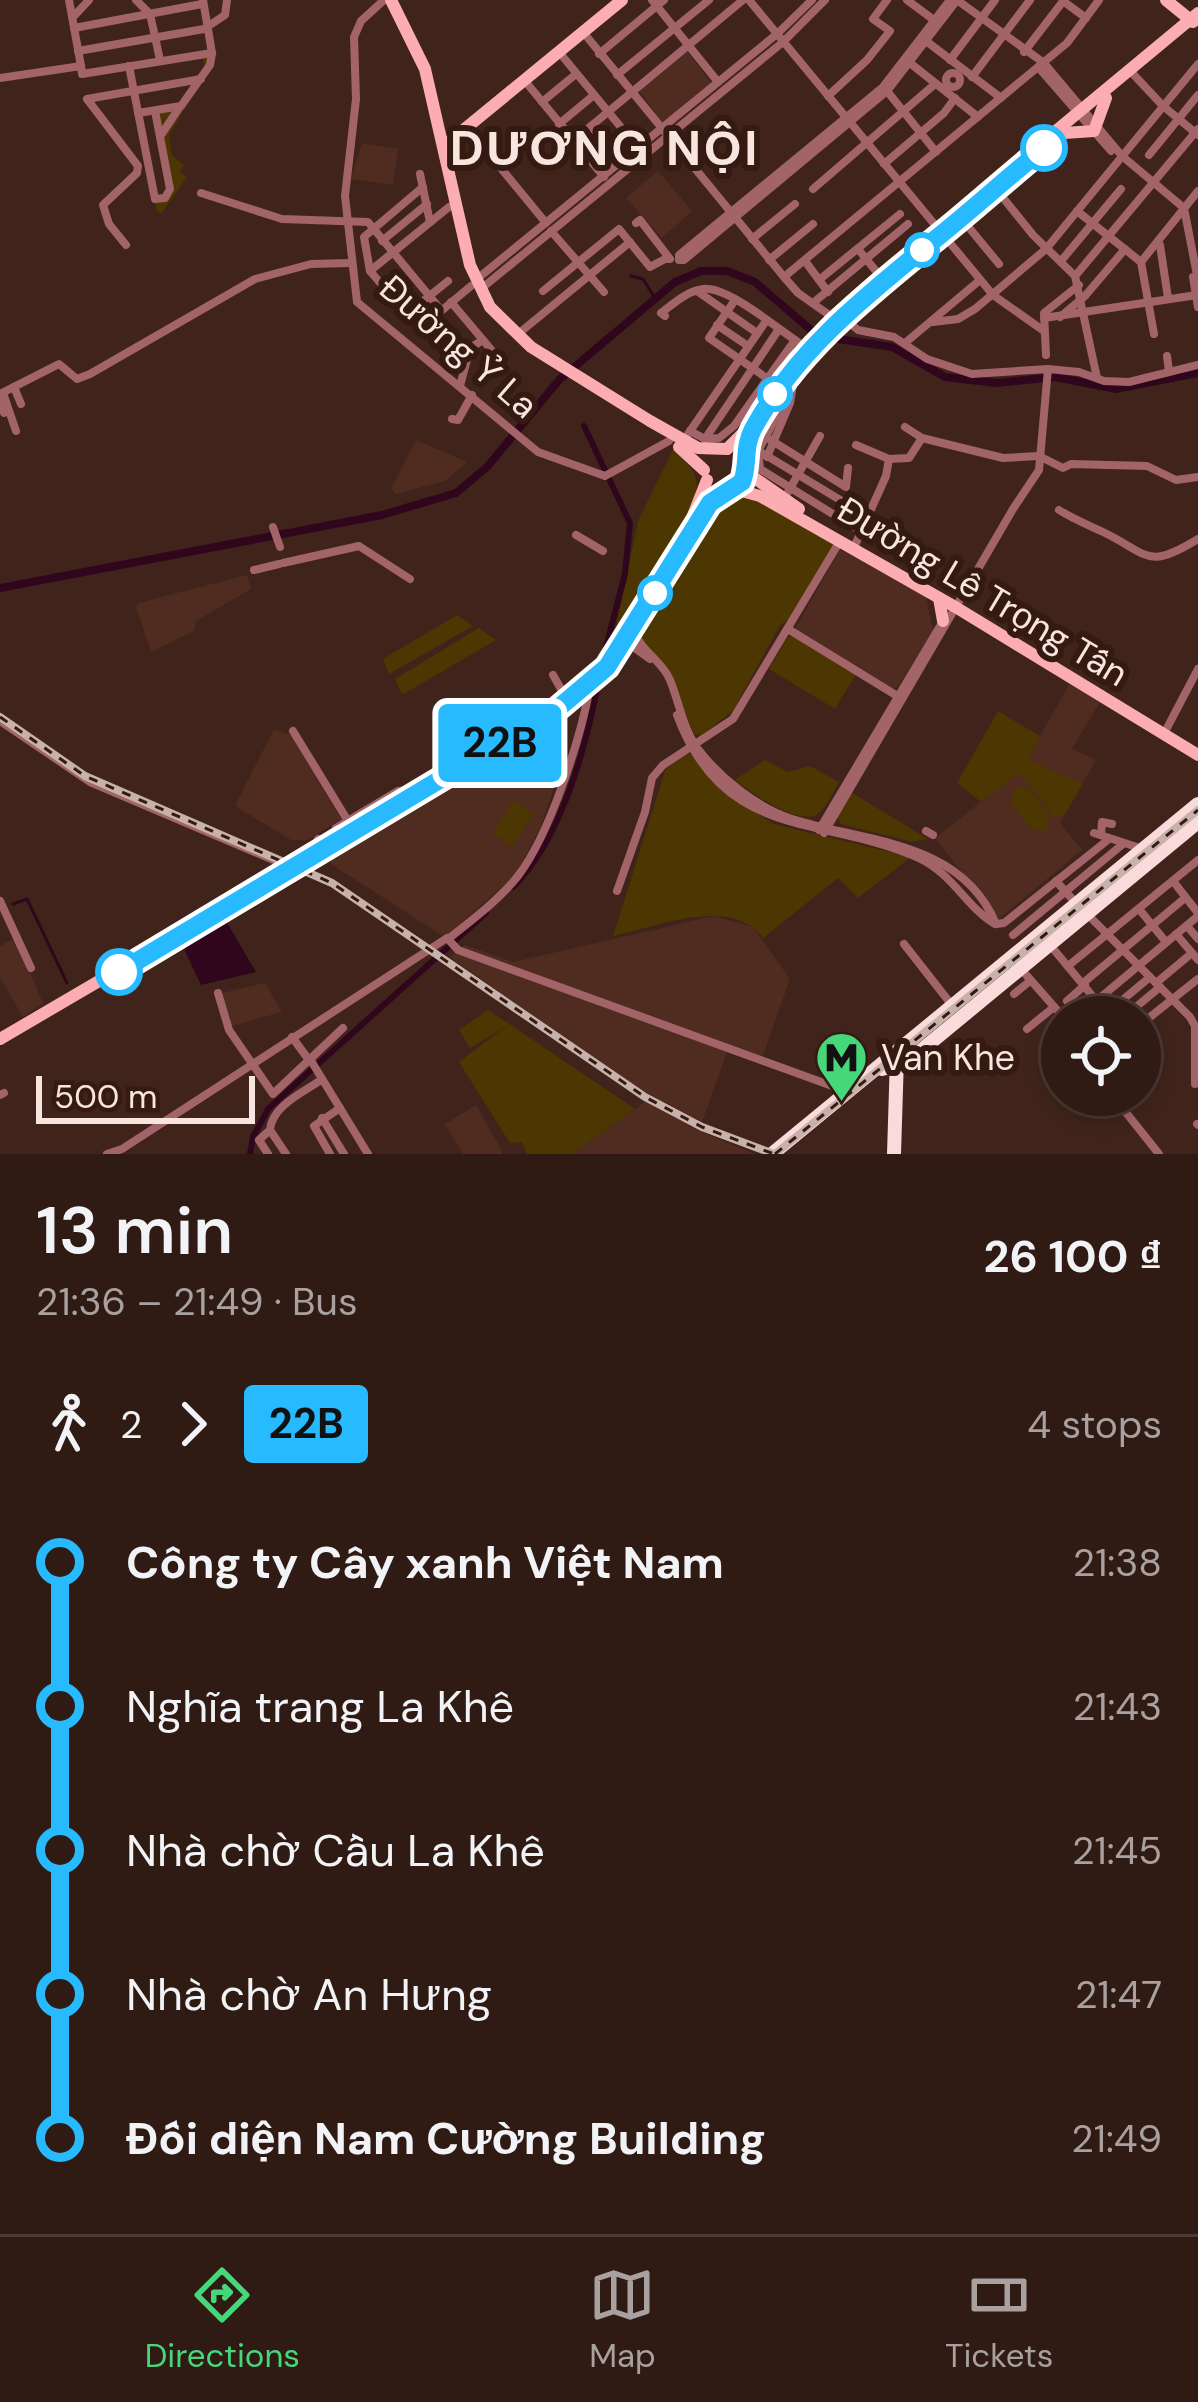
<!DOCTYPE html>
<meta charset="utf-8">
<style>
body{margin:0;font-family:"DM Sans",sans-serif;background:#38241d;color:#f1f3f6;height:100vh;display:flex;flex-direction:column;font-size:45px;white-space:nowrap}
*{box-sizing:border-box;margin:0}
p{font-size:39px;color:#a8a1a0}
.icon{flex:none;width:66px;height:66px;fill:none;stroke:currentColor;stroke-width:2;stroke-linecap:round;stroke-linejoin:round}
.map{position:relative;height:1154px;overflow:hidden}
.panel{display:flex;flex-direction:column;background:#301b14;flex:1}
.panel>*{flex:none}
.badge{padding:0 24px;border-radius:9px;font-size:42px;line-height:78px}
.tools{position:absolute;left:1041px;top:996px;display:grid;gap:24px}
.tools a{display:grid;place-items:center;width:120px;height:120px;border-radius:50%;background:#301b14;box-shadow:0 6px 18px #0003,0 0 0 3px #4b3934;font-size:60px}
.scale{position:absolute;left:36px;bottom:30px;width:219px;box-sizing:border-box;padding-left:12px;border:6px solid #f8e5df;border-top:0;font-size:33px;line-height:42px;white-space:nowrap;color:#f8e5df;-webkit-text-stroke:9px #351a12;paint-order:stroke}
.map>.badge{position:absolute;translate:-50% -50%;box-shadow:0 0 0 6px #fff}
.legs{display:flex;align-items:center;gap:18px;height:132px;padding:0 36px;font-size:39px}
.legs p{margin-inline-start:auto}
.summary{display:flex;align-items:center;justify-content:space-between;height:204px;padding:0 36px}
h1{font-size:66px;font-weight:600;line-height:90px}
ul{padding:0 36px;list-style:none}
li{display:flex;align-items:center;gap:42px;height:144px;font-size:45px}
li i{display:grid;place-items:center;width:18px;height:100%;margin:0 15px;background:currentColor}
li i::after{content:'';width:30px;height:30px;margin:-15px;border:9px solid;border-radius:50%;background:#301b14}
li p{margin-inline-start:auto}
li:first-child i{background:linear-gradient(#0000 50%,currentColor 0)}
li:last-child i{background:linear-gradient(currentColor 50%,#0000 0)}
.tabs{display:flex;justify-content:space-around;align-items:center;height:168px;border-top:3px solid #4b3934;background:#301b14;font-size:33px;color:#a8a1a0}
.tabs a{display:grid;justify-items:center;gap:6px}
.tabs .selected{color:#45d77a}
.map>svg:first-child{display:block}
.built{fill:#4f2b20}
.green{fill:#4c3602}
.water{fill:#30061c}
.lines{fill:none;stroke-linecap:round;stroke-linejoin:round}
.stream{stroke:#30061c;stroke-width:3}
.canal{stroke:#30061c;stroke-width:6}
.river{stroke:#30061c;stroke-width:8}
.minor{stroke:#a36469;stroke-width:8}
.major{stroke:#fbadb2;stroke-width:12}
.highway{stroke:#fbdadc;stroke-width:14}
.rail-casing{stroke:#c7b2ab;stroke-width:8}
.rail{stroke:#351a12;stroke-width:3;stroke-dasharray:9;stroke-linecap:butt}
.major-bridge{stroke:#fbadb2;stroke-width:12}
.line-1-casing{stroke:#fff;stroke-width:27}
.line-1{stroke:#27baff;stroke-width:18}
.stop-1-dot{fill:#fff;stroke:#27baff;stroke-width:6}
.labels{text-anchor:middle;stroke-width:12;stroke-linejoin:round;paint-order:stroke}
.street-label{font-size:36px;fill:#f8e5df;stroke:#351a12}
.poi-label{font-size:36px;fill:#f8e5df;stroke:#351a12;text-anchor:start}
.district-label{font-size:48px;font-weight:bold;letter-spacing:3px;fill:#f8e5df;stroke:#351a12}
</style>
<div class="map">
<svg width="1198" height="1154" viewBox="0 0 1198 1154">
<rect width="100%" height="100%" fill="#40241b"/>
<g class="built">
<polygon points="687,51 711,83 665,122 661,121 638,89"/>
<polygon points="362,143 398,149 393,185 351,179"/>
<polygon points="658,171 692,211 662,238 626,198"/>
<polygon points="416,440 467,462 445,481 396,494 391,489"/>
<polygon points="840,549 926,596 933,630 898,687 891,689 795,629"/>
<polygon points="247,575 251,589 196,621 194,631 151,652 136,607 138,603"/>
<polygon points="1070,683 1100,702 1072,749 1096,760 1060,823 1082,850 999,919 935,838 1019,772 1039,797 1027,759"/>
<polygon points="274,729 291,735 341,819 308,840 291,840 235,806"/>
<polygon points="518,739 523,747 506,773 555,785 541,826 515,876 448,934 443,936 331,864 331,854"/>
<polygon points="714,916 753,927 790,979 762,1058 729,1046 702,1122 625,1081 450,957 465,945 513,962"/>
<polygon points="15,938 43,1003 23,1017 0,978 0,946"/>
<polygon points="265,983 282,1012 231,1026 222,993"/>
<polygon points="645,1102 706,1134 755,1154 572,1154"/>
<polygon points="476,1105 502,1151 502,1154 463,1154 445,1124"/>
</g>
<g class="green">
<polygon points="218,53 169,135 172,155 184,165 180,171 187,177 162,213 157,212 155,199 171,194 155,111 182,106 205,74 203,55"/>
<path d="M673 450C696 470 703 480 691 509L615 633 638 521Z"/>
<polygon points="745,497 765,504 834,545 789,619 780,625 733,711 701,735 694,734 670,674 641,640 639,629 711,511 727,499"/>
<polygon points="457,615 473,626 389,674 383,659"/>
<polygon points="479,628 496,640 402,695 395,679"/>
<polygon points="793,636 856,674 835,709 769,669 788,637"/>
<polygon points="998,711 1040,736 1028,759 1083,784 1065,814 1055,817 1019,773 981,802 957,783"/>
<path d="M689 753 736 800 774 824 911 857 858 898 838 878 763 938C731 895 657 927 613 936L667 765Z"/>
<path d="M765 760 788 772 810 766 839 782C833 792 826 810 816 815 797 825 750 792 735 780Z"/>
<polygon points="1020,786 1030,789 1050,815 1046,830 1031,830 1010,802 1013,790"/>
<polygon points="851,792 928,839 913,842 841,824 837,817"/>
<polygon points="514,801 534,814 512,847 492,833"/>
<polygon points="488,1010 508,1023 635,1109 572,1154 527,1154 522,1142 510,1143 459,1062 505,1027 470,1048 459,1030"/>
</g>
<polygon class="water" points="225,919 256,972 201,985 182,945"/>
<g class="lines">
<g class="stream">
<polyline points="631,276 643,279 656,300"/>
<polyline points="13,904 27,899 67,983"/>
</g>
<g class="canal">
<polyline points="584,426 630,523 625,574 606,647"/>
<path d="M513 887C561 840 586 748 598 683"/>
<polyline points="250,1154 253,1137 268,1109 486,913"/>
</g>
<polyline class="river" points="0,588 382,515 456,493 487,467 559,380 675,282 701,271 727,271 755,282 818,336 892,347 945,377 997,383 1055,377 1116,389 1198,373"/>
<g class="minor">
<polyline points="69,0 81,66"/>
<polyline points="136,0 150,14 160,60"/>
<polyline points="384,0 361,21 354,37 356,99 345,196 357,302 538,452 605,476 669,441"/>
<polyline points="652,0 718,82"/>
<polyline points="749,0 993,295 1044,331"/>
<polyline points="907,0 934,20"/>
<polyline points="950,0 883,87 679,255 679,260 684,260 887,91 957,0"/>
<polyline points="957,0 1044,63 1122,156 1184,208 1198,280"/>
<polyline points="1063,1 1086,18"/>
<polyline points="74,16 89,0"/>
<polyline points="74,28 202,4"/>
<polyline points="583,32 784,277 798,293 832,317"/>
<polyline points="926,41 1001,98"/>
<polyline points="78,51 204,29 225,15 227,0"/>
<polyline points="559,52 638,148"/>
<polyline points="1024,52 1064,0"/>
<polyline points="599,54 664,0"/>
<polyline points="950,60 995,0"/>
<polyline points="910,63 978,117"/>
<polyline points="81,66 82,74 212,53 203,0"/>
<polyline points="129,66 155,199 165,198 170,189 155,111"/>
<polyline points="1038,67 1111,151"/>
<circle cx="953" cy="80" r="7"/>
<polyline points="617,75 709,0"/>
<polyline points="1134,75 1163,106 1198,135"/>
<polyline points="972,77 1030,0"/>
<polyline points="0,78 81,66"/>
<polyline points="525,81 604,177"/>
<polyline points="887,91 936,152"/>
<polyline points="828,96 867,60 890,31 873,19 887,0"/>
<polyline points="542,102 576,74"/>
<polyline points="138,113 181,106 210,65 212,53"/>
<polyline points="559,124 594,95"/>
<polyline points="591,126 620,163"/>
<polyline points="468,128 546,223"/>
<polyline points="161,135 179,108"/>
<polyline points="573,141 743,0"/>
<polyline points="1149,155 1198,95"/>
<polyline points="884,164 944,113 955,98"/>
<polyline points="420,174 430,222"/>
<polyline points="423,187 364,237 370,271 407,314 448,281"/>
<polyline points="813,189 935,84"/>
<polyline points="996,189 1033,235 1075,276 1097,378"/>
<polyline points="201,193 282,219 368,222 441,310"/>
<polyline points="1077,211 1141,262 1154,334"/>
<polyline points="636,223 640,220 670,259 666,259"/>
<polyline points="966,224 999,264"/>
<polyline points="551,231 604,292"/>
<polyline points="954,234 1001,196"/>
<polyline points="752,239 795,204"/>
<polyline points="382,241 427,204"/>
<polyline points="126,245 109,224 103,205 137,173 138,166 87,99 201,79"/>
<polyline points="1160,245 1168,298"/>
<polyline points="858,249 880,276"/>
<polyline points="769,260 813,224"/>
<polyline points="805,261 828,292"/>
<polyline points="1061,261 1121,189"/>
<polyline points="1141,262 1198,191"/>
<polyline points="370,271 449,207"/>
<polyline points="1076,275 1198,129"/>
<polyline points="784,277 1067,43 1099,0"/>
<polyline points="1193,277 1198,307"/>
<polyline points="477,279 777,34 812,0"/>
<polyline points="819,280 900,214"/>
<polyline points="482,288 783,42 825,0"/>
<polyline points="543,291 619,229 650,267 665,259"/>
<polyline points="697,291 757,333"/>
<polyline points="735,300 709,338 768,379"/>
<polyline points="451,302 494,353"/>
<polyline points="813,303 908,224"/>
<path d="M665 316 661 313C673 304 687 291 703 289 729 286 781 332 804 346"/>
<polyline points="842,317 858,330 894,337 927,359 972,374 1048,369 1079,372 1104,381 1129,382 1198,365"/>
<polyline points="1060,317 1085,296 1125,249"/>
<polyline points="1044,318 1197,295"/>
<polyline points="428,322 471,286"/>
<polyline points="933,322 958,319 975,309 1046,249 1198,64"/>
<polyline points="717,325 748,346"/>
<polyline points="518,334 630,242"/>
<polyline points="905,343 980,280"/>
<polyline points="1046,355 1044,313 1079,285"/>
<polyline points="1167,356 1169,371"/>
<polyline points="460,386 470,348 483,340"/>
<polyline points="14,387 21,404"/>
<polyline points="3,393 16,431"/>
<polyline points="0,394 59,364 77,379 90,374 255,279 311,264 351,263"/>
<polyline points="0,402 4,413"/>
<polyline points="780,410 758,451 760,469 862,532"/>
<polyline points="452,419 458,420 472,395"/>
<polyline points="905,427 922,438 1003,458 1039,456 1063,468 1071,464 1147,466 1176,480 1198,477"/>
<polyline points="690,431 705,439 719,438 734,426 795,340"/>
<polyline points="688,434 766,321"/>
<polyline points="761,434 846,487 848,468"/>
<polyline points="705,439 779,329"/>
<polyline points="856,445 889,459 909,458 922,438"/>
<polyline points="759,451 880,524"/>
<polyline points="767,457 790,403 794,379 789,374"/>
<polyline points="788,492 820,436"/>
<path d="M1059 510C1073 519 1088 525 1103 532 1149 554 1146 571 1198 539"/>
<polyline points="273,527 280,547"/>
<polyline points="576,535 603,551"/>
<polyline points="856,543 886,476 889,459"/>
<polyline points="283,563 359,546 410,579"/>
<polyline points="254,570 279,564"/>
<path d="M634 628C637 649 662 660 670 680 679 702 683 728 697 748 720 778 756 807 792 819 864 842 961 840 996 924"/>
<polyline points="788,629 899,697"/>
<polyline points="621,648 632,646 650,659"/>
<polyline points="553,675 561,689"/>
<path d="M677 715C725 843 821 814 919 858 953 874 967 908 995 924"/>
<polyline points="0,721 90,782 297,870 283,879"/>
<polyline points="1167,728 1198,669"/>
<polyline points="293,731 348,821"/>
<polyline points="336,828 398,791 409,790"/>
<polyline points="819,830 943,621"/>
<polyline points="926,831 933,835"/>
<polyline points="824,833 1013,509 1039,470 1048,369"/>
<polyline points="1094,833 1143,849"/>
<polyline points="1101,835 1102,822 1112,824"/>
<polyline points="318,839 327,853 417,798"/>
<polyline points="1056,881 1075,902"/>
<polyline points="1173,881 1198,913"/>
<polyline points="617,891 645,812 652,778 663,765 733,719 840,541"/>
<polyline points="0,901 31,968"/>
<polyline points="1139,909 1166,942"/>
<polyline points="1086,913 1190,1017 1195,1026 1195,1084"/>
<polyline points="996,924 1004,923 1109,839"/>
<polyline points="1187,926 1198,939"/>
<polyline points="1176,934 1198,960"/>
<polyline points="1013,935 1123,844"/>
<path d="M448 939C472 920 499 900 518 876 550 834 581 738 590 686"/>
<polyline points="904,944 951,1004"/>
<polyline points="1050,945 1110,1017"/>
<polyline points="1068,966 1198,860"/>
<polyline points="1021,969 1063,1017"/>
<polyline points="1083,983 1185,898"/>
<polyline points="1156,983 1192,953"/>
<polyline points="218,993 229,1030 273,1094 343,1028"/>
<polyline points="1014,994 1030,981"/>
<polyline points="1067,1001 1085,985"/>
<polyline points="1107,1013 1150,977"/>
<polyline points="1077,1017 1198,916"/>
<polyline points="1124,1017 1160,987"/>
<polyline points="1140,1025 1198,979"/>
<polyline points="1027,1029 1054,1007"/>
<polyline points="292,1037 309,1060"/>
<polyline points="310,1059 368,1154"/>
<polyline points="0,1095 4,1093"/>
<polyline points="1112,1095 1159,1154"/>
<polyline points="322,1118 344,1154"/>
<polyline points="1197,1124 1198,1125"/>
<polyline points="270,1130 286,1154"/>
<path d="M259 1140 270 1130C272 1106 302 1093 321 1080"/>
<polyline points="259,1140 268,1154"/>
<polyline points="107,1154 122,1149 447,938 458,950 846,1091"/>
<polyline points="330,1154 314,1126 340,1108"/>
</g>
<g class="major">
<polyline points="391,0 425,69 470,265 490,307 531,347 650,421 698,448 727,449"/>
<polyline points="1166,0 1193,22"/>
<polyline points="1064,133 1094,131 1106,98"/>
<polyline points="444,146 622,0"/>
<polyline points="679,447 704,470"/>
<polyline points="727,449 744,432 784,370 832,317 1198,13"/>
<polyline points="743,460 755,428"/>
<polyline points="746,472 799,509"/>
<polyline points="734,489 760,496 957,608 1198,755"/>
<polyline points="692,518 707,480"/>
<polyline points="939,598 943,621"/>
<polyline points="346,834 555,710 590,684 620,648 710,503 727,490"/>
<polyline points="0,1039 239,899"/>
</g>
<g class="highway">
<polyline points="882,1069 907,1062 1198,822"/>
<polyline points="772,1154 1198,804"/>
<polyline points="894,1154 897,1057"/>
</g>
<defs>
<g id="rail">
<polyline points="0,717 85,776 332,883 645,1097 702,1127 774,1154"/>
<polyline points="775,1154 1198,810"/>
</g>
</defs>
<use href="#rail" class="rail-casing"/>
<use href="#rail" class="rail"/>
<polyline class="major-bridge" points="232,896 339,831"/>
</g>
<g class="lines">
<defs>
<path id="line-1" d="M119 972 556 710 607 667 710 503 742 482C749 464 743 448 753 429 797 349 868 294 938 237 974 208 1008 177 1044 148"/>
</defs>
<use href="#line-1" class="line-1-casing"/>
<use href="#line-1" class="line-1"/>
</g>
<defs>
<symbol id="metro-pin" viewBox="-11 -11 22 30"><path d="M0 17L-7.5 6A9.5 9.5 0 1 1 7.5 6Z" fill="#45d77a" stroke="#351a12"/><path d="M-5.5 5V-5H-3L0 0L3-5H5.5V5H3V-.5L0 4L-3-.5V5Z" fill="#111"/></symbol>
</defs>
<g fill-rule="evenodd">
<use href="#metro-pin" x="812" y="1028" width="59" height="81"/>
</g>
<g class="stop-1-dot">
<circle cx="1044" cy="148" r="21"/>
<circle cx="922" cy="250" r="15"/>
<circle cx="775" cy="394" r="15"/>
<circle cx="655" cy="593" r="15"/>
<circle cx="119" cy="972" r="21"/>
</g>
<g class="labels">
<g class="street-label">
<text transform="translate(459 346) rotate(41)" y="13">Đường Ỷ La</text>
<text transform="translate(983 591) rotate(31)" y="13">Đường Lê Trọng Tấn</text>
</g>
<g class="poi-label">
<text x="881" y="1070">Van Khe</text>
</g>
<g class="district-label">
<text x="605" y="165">DƯƠNG NỘI</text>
</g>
</g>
</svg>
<div class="tools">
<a><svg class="icon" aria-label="locate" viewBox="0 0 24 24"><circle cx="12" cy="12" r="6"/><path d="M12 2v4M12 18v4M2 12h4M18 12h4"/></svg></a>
</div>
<div class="scale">500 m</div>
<b class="badge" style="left:500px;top:743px;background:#27baff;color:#111">22B</b>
</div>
<section class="panel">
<div class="summary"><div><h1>13 min</h1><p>21:36 – 21:49 · Bus</p></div><b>26 100 ₫</b></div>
<div class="legs"><svg class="icon" aria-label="walk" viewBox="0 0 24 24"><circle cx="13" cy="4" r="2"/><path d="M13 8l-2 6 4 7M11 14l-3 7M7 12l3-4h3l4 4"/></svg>2<svg class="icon" aria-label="forward" viewBox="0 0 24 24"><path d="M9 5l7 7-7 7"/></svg><b class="badge" style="background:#27baff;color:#111">22B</b><p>4 stops</p></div>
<ul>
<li><i style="color:#27baff"></i><b>Công ty Cây xanh Việt Nam</b><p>21:38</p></li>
<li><i style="color:#27baff"></i><span>Nghĩa trang La Khê</span><p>21:43</p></li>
<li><i style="color:#27baff"></i><span>Nhà chờ Cầu La Khê</span><p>21:45</p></li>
<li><i style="color:#27baff"></i><span>Nhà chờ An Hưng</span><p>21:47</p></li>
<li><i style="color:#27baff"></i><b>Đối diện Nam Cường Building</b><p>21:49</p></li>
</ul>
</section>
<nav class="tabs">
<a class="selected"><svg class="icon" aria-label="directions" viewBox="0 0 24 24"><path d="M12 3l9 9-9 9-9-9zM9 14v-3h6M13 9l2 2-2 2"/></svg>Directions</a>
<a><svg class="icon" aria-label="map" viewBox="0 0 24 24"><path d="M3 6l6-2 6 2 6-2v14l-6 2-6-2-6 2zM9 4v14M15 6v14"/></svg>Map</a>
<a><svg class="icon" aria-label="tickets" viewBox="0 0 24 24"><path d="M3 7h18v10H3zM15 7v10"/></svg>Tickets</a>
</nav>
